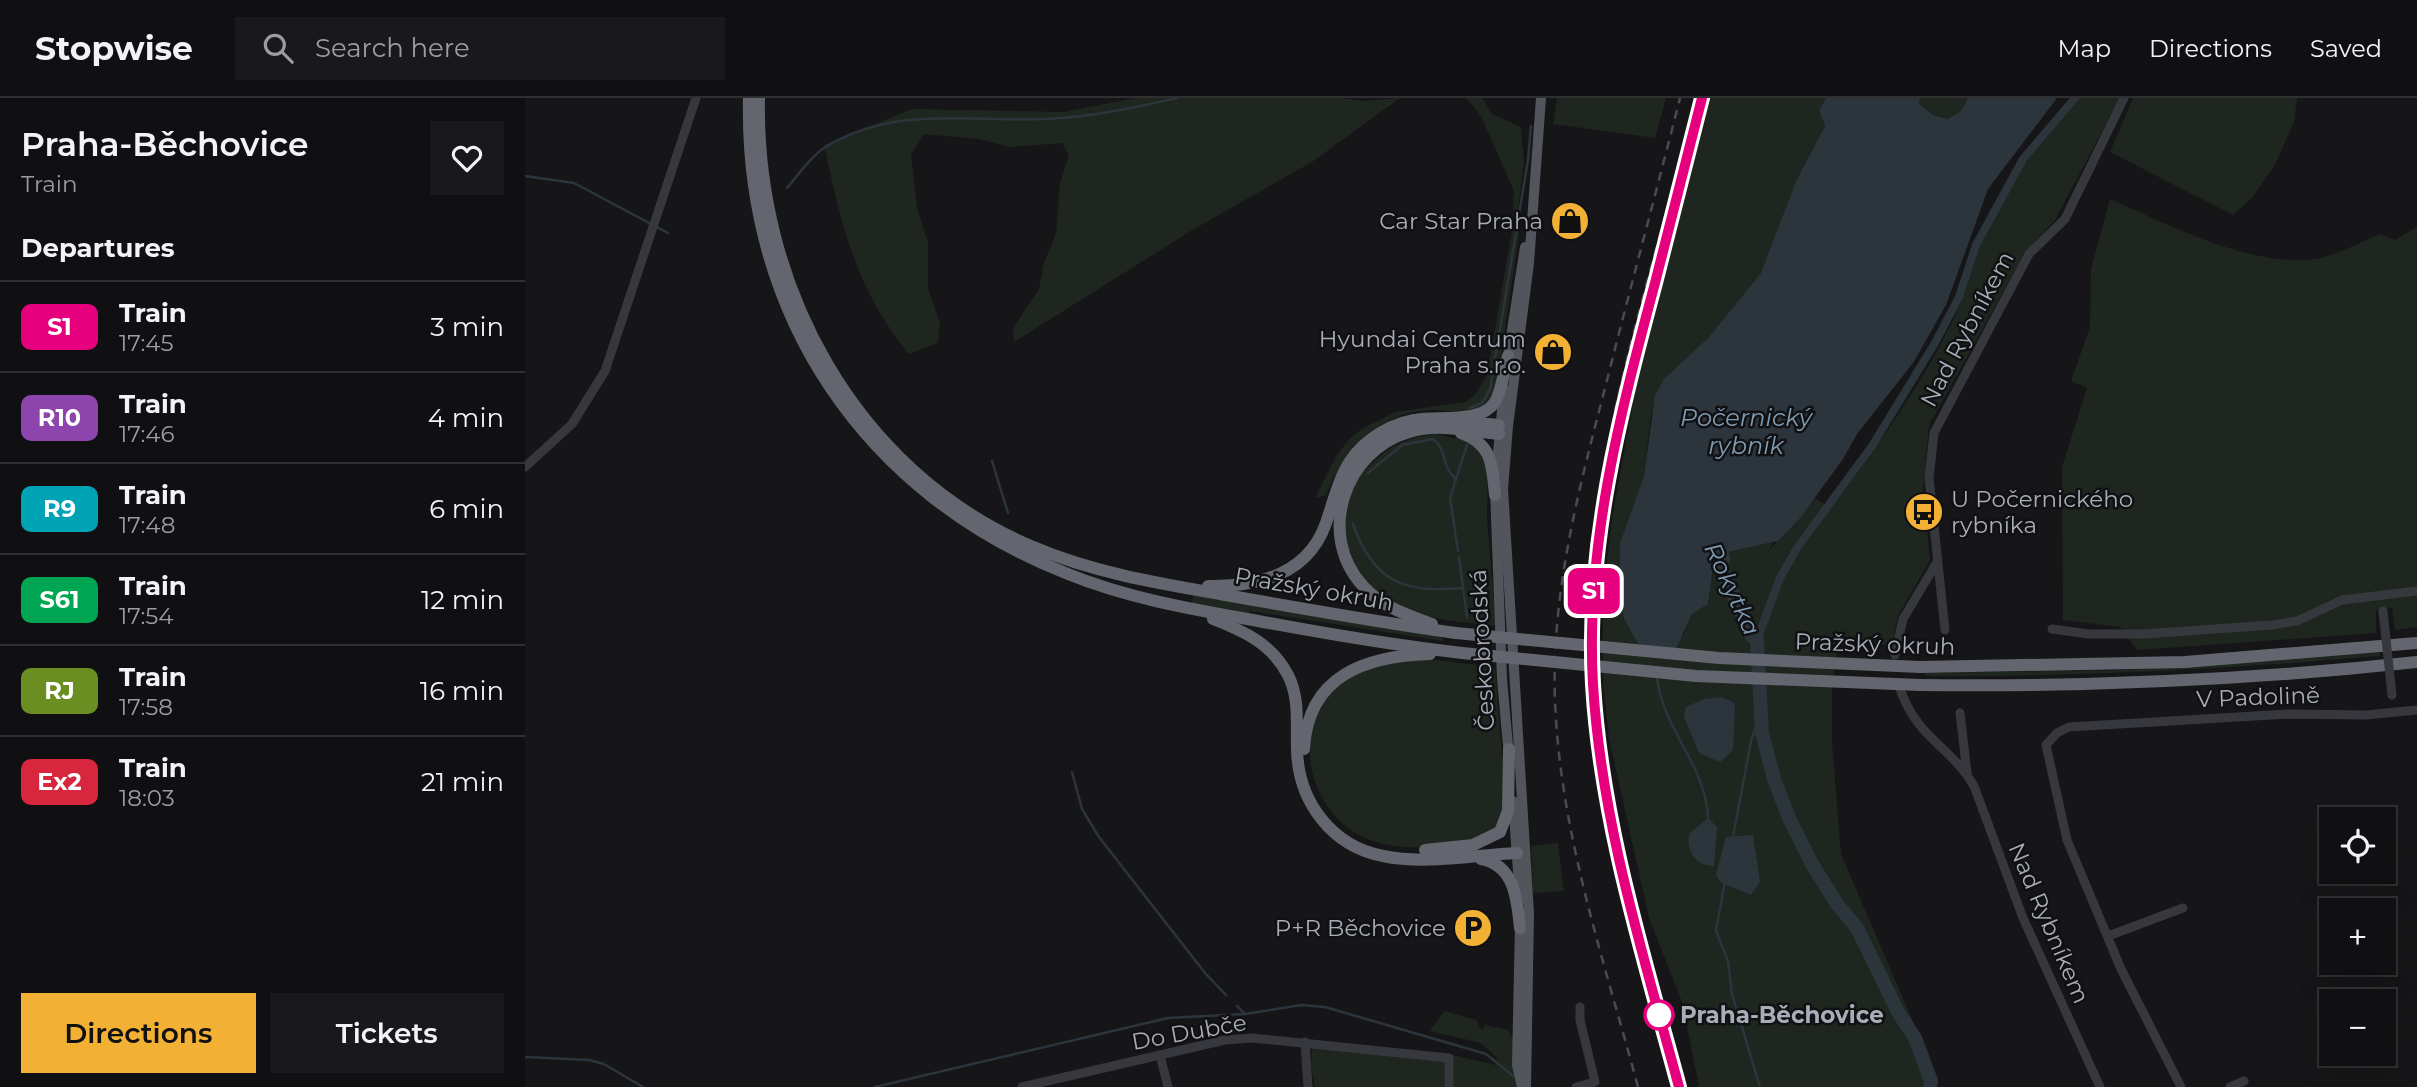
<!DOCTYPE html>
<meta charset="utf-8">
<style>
body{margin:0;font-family:Montserrat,sans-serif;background:#19191b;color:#f1f3f6;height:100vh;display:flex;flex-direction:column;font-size:26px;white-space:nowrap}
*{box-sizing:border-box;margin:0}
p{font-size:23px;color:#9c9d9f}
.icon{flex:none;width:38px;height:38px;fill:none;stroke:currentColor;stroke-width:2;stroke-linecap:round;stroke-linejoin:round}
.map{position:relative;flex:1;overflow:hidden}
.side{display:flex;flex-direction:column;background:#101012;width:525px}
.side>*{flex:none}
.badge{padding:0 14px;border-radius:10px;font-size:24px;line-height:46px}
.tools{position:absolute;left:1794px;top:709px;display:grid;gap:14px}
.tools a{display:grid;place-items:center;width:77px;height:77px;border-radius:0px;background:#101012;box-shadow:0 7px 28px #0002,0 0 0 2px #303032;font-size:35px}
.map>.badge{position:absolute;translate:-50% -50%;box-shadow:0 0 0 4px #fff}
h2{padding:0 21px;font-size:26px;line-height:63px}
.round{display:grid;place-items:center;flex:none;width:74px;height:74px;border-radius:0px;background:#19191b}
.summary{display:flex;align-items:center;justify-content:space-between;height:119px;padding:0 21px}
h1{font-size:33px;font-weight:600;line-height:52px}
.button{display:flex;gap:14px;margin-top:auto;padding:14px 21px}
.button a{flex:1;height:80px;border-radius:0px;background:#f2b134;color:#111;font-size:28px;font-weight:600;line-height:80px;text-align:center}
.button a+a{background:#19191b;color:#f1f3f6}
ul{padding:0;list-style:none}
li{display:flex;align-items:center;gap:21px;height:91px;padding:0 21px;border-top:2px solid #303032}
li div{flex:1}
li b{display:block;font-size:26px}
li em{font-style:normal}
li .badge{min-width:77px;font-weight:700;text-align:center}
header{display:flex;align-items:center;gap:42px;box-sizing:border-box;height:98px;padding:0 35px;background:#101012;border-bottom:2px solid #303032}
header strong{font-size:33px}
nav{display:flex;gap:38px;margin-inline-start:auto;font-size:24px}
.search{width:490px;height:63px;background:#19191b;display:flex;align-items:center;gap:18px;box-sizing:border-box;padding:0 24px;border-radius:0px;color:#9c9d9f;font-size:26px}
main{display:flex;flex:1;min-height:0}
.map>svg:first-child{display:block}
.green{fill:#1e261f}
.water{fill:#2c353c}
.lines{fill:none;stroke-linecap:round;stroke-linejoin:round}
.stream{stroke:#2c353c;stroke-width:2.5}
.canal{stroke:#2c353c;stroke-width:8}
.river{stroke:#2c353c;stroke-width:14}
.minor{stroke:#37383d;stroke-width:9}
.major{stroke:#53555c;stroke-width:10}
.highway{stroke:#63666e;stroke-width:12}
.rail{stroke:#4a4c52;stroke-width:2.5;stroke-dasharray:9 7;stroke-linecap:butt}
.minor-bridge{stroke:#37383d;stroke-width:9}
.highway-bridge{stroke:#63666e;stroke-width:12}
.line-casing{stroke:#fff;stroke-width:16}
.line{stroke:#e6007e;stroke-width:10}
.stop-dot{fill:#fff;stroke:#e6007e;stroke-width:3.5}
.labels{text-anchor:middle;stroke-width:5;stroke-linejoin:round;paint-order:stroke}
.poi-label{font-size:23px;fill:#a8adb8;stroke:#111113;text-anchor:end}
.street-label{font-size:23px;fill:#a8adb8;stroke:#111113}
.stop-label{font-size:23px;font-weight:bold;fill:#a8adb8;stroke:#111113;text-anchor:start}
.water-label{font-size:24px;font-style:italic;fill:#7f9bb3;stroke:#111113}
</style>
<header>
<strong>Stopwise</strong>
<div class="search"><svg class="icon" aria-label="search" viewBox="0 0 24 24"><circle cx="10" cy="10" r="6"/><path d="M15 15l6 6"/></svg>Search here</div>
<nav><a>Map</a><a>Directions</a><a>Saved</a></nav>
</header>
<main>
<section class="side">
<div class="summary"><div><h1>Praha-Běchovice</h1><p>Train</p></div><a class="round"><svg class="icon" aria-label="heart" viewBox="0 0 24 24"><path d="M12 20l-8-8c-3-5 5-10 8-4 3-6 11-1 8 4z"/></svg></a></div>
<h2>Departures</h2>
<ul>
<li><span class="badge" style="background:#e6007e;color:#fff">S1</span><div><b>Train</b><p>17:45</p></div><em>3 min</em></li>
<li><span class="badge" style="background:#8e44ad;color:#fff">R10</span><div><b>Train</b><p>17:46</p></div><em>4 min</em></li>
<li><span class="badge" style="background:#00a3b4;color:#fff">R9</span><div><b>Train</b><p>17:48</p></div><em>6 min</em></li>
<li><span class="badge" style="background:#00a651;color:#fff">S61</span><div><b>Train</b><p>17:54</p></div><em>12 min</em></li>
<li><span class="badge" style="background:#6b8e23;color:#fff">RJ</span><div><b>Train</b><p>17:58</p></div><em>16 min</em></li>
<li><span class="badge" style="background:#d7263d;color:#fff">Ex2</span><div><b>Train</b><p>18:03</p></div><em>21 min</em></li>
</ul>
<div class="button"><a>Directions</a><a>Tickets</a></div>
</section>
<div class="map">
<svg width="1892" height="989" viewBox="0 0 1892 989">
<rect width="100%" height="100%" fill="#161618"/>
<g class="green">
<path d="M611 0H816L839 3 875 0 787 64 669 131 489 244 488 230 514 191 519 165 531 135 535 85 544 57 537 45 485 49 454 41 399 36 386 57 392 109 403 145V191L415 225 413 245 384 256C331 193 316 125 299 47L387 11 538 14Z"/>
<path d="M941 0H957L967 16 996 29 999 65 991 126 995 130 972 284C967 295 966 304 955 310 941 317 922 312 907 312 854 313 819 352 801 397L790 400 812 357 824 341 838 330 871 314 940 304 950 297 962 277 988 127 989 93 956 18Z"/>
<polygon points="1032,0 1141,0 1130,40 1028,26"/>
<path d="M1184 0H1301L1294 12 1300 28 1271 83 1236 175 1183 240 1145 276 1126 317 1119 378 1095 445 1158 538 1167 516 1183 506 1189 460 1198 455 1249 444 1243 454 1290 400 1306 411C1353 347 1445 225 1451 147L1461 137 1489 80 1544 8 1550 0H1595L1530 122 1500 155 1404 327 1398 394 1405 462 1373 518 1367 547 1314 545 1307 586V644L1316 756 1389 926 1411 989H1174L1157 904 1124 820 1084 641 1078 583V496L1088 415 1114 273Z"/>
<polygon points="1395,0 1443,0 1436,13 1423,21 1408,17 1394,6"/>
<polygon points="1608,0 1772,0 1772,1 1769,24 1750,67 1726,101 1708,117 1585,54"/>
<path d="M1585 101C1642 126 1726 170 1790 161 1812 157 1834 145 1855 136L1870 142 1892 129V529L1870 532 1867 510 1851 512V535L1612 552 1595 529 1538 522 1537 369 1562 290 1546 283 1565 229 1566 171Z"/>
<path d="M911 336 947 344 963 365 962 422 971 528C931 523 891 522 857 499 783 447 826 342 911 336Z"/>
<polygon points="669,496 884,533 918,540 918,543 725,513 723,518 666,506"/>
<path d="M1855 554V558C1704 571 1552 579 1400 578V575L1598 572Z"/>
<path d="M893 560 970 569 980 694 979 708 969 734C931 747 888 756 848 743 773 717 759 604 835 571 852 564 875 563 893 560Z"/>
<polygon points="1033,745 1039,793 1008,795 1006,748"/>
<polygon points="919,913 951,922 957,933 960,927 983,932 988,941 993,989 927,989 927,957 971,967 972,960 956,945 905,933"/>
<polygon points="787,949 920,963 919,989 790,989 786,969"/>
</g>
<g class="water">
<polygon points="1301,0 1395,0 1394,6 1408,17 1423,21 1436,13 1443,0 1532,0 1463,91 1421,207 1388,265 1332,336 1318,361 1275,420 1253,443 1198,455 1189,460 1183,506 1167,516 1151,551 1115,550 1099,520 1095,502 1095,445 1119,378 1130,298 1139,281 1183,240 1236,175 1271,83 1300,28 1294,12"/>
<polygon points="1196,599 1210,605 1208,652 1195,664 1174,655 1159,619 1161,609 1179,601"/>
<path d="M1183 720 1192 729 1189 768C1170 768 1162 754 1164 736Z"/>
<polygon points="1228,737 1235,784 1226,797 1195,784 1191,777 1201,739"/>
</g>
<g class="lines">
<g class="stream">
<polyline points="0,78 49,85 126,126"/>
<path d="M262 90C274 76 286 58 302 48 373 7 445 24 521 21 566 19 609 10 652 0"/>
<polyline points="132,129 143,135"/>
<polyline points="944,310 957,305 965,292 1003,62 1006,28"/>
<polyline points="467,363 483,415"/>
<path d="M843 375 877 347 908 341C921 349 917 370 931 381"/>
<path d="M828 426C849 485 879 495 938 490"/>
<polyline points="933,453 925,400 942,347"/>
<polyline points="934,459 942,519"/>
<path d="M1132 579C1137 631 1182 668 1183 721"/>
<polyline points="547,674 557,711 574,739 680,875 701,897"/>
<polyline points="1208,739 1226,643 1236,614"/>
<polyline points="1200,783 1191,833 1203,863 1207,896 1235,989"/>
<polyline points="712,908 720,916"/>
<polyline points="0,959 64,962 79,966 118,989"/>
<polyline points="350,989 643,920 720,916 776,907 800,909 961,956 988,978"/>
</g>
<polyline class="canal" points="1232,542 1255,480 1272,450 1347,348 1410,245 1434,199 1451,147 1498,61 1550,0"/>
<polyline class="river" points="1185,441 1194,449 1198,459 1197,471 1226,537 1232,542 1237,635 1249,681 1264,720 1287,766 1312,806 1332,830 1373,914 1390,940 1406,983 1405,989"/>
<g class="minor">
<polyline points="0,369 47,326 80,273 171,0"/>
<polyline points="1527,531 1564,536 1619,536 1747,527 1772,523 1817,502 1892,493"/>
<polyline points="1420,532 1404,380 1409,335 1504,156 1540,121 1599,0"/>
<polyline points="1370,557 1378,521 1412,464"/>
<path d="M1375 591C1393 642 1426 648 1449 688L1498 820 1575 989"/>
<polyline points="1435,615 1442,675"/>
<polyline points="1583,838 1658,810"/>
<polyline points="780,944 783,989"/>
<polyline points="635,957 643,989"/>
<polyline points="497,989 700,942 727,940 924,960 924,989"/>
<polyline points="1051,989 1070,984 1055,922 1055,909"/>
<polyline points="1656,989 1596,871 1542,742 1521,647 1532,635 1544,629 1764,616 1841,617 1892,612"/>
<polyline points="1705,989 1719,983"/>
</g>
<g class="major">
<polyline points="982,264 1000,149"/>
<polyline points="971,376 979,291"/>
<polyline points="970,392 977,581 984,659"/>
<polyline points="988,703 995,802"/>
<polyline points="995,825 992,967 997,989"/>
<polyline points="1001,989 1004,816 978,391 983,328 1004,165 1016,0"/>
</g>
<g class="highway">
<path d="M224 0C219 218 341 397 543 476 602 500 665 511 728 522 797 535 867 547 937 555"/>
<path d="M234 0C230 186 329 373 506 448 566 474 631 485 695 496 774 510 852 524 931 535"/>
<polyline points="941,324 974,327"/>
<path d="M936 335C968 346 967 368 970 397"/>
<path d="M683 488C733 489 783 477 801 425 812 393 816 364 845 342 858 332 873 325 889 322 912 317 955 327 970 304 977 292 979 272 983 258"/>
<path d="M688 521C719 533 747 546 763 577 775 601 771 625 772 651 773 703 806 748 858 758 900 767 949 757 992 755"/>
<path d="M907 526C882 517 857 509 838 488 791 437 819 353 884 334 913 325 943 333 974 336"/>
<polyline points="1395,569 1660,564 1892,545"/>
<path d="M1395 587C1561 589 1726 582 1892 564"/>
<path d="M779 651C783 577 841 558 905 556"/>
<polyline points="900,752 948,747 975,734 983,713 984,651"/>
<path d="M956 761C990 767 992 802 995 830"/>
</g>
<g class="rail">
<path d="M1113 989C1079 862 1035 735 1030 603 1026 493 1054 391 1081 286 1105 191 1131 95 1155 0"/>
<path d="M1148 989C1110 847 1063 703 1062 554 1060 365 1126 181 1172 0"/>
</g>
<polyline class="minor-bridge" points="1858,513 1867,597"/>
<g class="highway-bridge">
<polyline points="931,535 1194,560 1395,569"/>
<polyline points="937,555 1171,578 1395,587"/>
</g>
</g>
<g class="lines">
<defs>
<path id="line" d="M1154 989C1118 856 1076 723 1068 586 1060 449 1095 316 1130 185 1146 123 1161 61 1177 0"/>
</defs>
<use href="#line" class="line-casing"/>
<use href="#line" class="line"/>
</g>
<defs>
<symbol id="shop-disc" viewBox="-11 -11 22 22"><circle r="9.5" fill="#f2b134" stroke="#111113"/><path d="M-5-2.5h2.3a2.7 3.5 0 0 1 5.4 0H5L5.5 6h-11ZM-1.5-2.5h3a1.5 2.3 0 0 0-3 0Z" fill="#111"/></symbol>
<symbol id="bus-disc" viewBox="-11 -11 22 22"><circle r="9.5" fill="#f2b134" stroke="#111113"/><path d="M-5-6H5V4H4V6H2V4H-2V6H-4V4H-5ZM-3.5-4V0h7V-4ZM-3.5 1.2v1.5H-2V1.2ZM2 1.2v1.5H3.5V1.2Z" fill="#111"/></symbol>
<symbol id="parking-disc" viewBox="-11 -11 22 22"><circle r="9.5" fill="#f2b134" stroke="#111113"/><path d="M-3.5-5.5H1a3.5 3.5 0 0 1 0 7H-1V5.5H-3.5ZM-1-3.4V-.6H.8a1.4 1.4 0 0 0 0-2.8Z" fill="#111"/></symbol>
</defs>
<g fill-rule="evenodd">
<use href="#shop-disc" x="1023" y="101" width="44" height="44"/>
<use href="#shop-disc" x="1006" y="232" width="44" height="44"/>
<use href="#bus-disc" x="1377" y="392" width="44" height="44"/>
<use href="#parking-disc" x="926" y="808" width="44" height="44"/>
</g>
<circle class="stop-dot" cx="1134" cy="917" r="14"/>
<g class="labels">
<g class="poi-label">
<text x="1018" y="131">Car Star Praha</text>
<text x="1001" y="249">Hyundai Centrum<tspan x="1001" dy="26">Praha s.r.o.</tspan></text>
<text x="1426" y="409" text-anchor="start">U Počernického<tspan x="1426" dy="26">rybníka</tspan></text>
<text x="921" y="838">P+R Běchovice</text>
</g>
<g class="street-label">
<text transform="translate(1442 231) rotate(-62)" y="8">Nad Rybníkem</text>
<text transform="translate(789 491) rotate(10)" y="8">Pražský okruh</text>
<text transform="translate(1350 546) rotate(2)" y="8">Pražský okruh</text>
<text transform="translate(957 552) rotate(-93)" y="8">Českobrodská</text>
<text transform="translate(1733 599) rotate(-2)" y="8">V Padolině</text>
<text transform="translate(1524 825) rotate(67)" y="8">Nad Rybníkem</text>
<text transform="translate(664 934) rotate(-10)" y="8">Do Dubče</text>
</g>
<g class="stop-label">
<text x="1155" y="925">Praha-Běchovice</text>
</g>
<g class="water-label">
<text x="1221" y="328">Počernický<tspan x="1221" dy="28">rybník</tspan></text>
<text transform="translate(1207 491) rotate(65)" y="8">Rokytka</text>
</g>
</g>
</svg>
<div class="tools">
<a><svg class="icon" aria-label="locate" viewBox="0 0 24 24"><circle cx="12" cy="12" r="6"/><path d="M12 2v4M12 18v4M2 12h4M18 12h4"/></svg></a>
<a>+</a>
<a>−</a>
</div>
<b class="badge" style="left:1069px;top:493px;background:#e6007e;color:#fff">S1</b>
</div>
</main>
